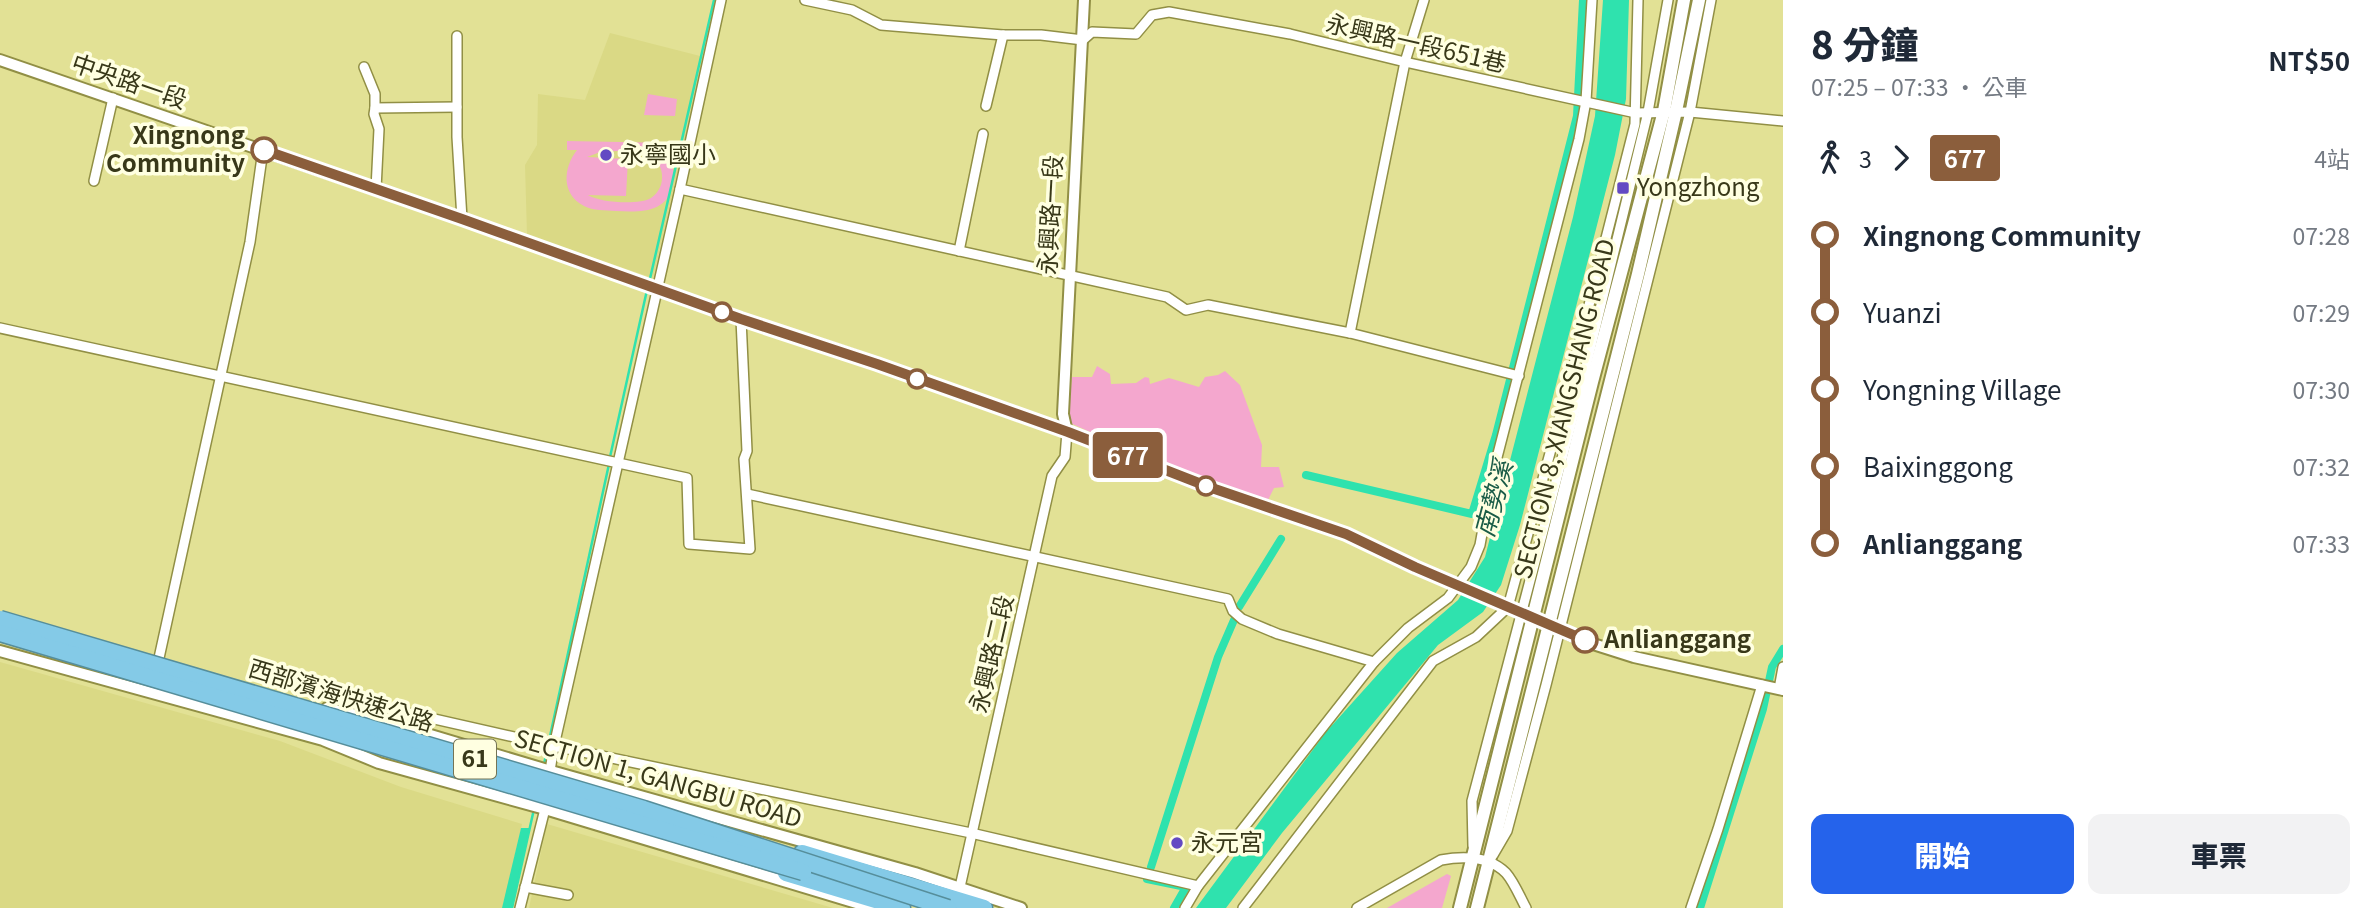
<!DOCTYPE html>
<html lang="zh-TW">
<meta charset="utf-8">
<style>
body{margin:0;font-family:Georgia,"Noto Sans TC",serif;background:#f2f2f3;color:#1f2937;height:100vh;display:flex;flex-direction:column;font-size:26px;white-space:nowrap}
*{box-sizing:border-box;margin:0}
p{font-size:23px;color:#747a83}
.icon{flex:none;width:38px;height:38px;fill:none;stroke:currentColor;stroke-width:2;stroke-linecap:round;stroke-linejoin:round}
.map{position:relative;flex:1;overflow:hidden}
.drawer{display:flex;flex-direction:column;background:#fff;width:595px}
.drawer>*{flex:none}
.badge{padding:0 14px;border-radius:5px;font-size:24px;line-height:46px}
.map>.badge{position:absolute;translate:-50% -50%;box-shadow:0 0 0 4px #fff}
.legs{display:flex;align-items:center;gap:10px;height:77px;padding:0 28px;font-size:23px}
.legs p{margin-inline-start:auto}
.headline{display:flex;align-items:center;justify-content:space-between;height:119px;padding:0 28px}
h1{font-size:38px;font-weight:800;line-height:52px}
.action{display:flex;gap:14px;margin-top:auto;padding:14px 28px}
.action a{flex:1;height:80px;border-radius:14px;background:#2563eb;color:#fff;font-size:28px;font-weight:800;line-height:80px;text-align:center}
.action a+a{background:#f2f2f3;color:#1f2937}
ul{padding:0 28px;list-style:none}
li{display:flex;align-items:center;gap:24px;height:77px;font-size:26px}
li i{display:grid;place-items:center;width:10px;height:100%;margin:0 9px;background:currentColor}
li i::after{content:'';width:18px;height:18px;margin:-9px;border:5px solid;border-radius:50%;background:#fff}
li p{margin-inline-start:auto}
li:first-child i{background:linear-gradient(#0000 50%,currentColor 0)}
li:last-child i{background:linear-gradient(currentColor 50%,#0000 0)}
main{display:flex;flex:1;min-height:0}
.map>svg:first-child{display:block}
.built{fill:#dad985}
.green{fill:#f4a7ce;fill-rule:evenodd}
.water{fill:#2fe2ae}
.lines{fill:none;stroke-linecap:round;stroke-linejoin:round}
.stream{stroke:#2fe2ae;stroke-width:2.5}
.canal{stroke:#2fe2ae;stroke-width:8}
.minor-casing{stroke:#918f45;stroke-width:12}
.tertiary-casing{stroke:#918f45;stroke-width:14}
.secondary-casing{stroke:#918f45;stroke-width:16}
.trunk-casing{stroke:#568e9b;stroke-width:19}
.minor{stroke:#fff;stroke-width:9}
.tertiary{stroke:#fff;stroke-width:10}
.secondary{stroke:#fff;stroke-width:12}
.trunk{stroke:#84cae7;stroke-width:16}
.trunk-bridge-casing{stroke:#568e9b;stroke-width:19;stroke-linecap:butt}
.trunk-bridge{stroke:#84cae7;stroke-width:16}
.line-1-casing{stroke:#fff;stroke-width:16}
.line-1{stroke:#8b5e3c;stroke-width:10}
.stop-1-dot{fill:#fff;stroke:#8b5e3c;stroke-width:3.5}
.poi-dot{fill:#634ac3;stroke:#ffffe1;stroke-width:2.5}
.labels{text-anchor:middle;stroke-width:7;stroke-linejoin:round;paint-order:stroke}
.shield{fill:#ffffe1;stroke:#747455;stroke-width:2}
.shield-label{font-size:23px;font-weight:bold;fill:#383819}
.street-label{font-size:24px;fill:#383819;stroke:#ffffe1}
.stop-label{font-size:24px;font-weight:bold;fill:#383819;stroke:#ffffe1;text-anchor:end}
.poi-label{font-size:24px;fill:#383819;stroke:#ffffe1;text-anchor:start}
.water-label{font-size:26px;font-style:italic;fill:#1a5c47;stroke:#ffffe1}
</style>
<main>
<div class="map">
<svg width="1783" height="908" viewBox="0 0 1783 908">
<rect width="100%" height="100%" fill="#e2e195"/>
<g class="built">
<polygon points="610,33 704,57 653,278 527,235 525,165 537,145 538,94 585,100"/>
<polygon points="0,662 280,741 401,787 522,824 503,908 0,908"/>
<polygon points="547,824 833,908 529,908"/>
</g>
<g class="green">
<polygon points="648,94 677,99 675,116 644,115"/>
<path d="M567 141 672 143 671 153 665 154C672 163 676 173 673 184 667 214 639 212 616 211 605 210 593 211 584 206 561 194 563 168 577 150H567ZM603 151C616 152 634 149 646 154 665 160 668 187 651 198 640 205 600 203 588 195L626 196 628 159 587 157Z"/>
<polygon points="1097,366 1110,374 1111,384 1136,383 1145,377 1149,378 1150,384 1169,378 1199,387 1205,377 1218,375 1225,371 1240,385 1262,445 1261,467 1279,467 1284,487 1274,488 1267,502 1157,462 1068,422 1072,377 1092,377"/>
<polygon points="1447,874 1451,876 1442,908 1387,908"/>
</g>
<g class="water">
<polygon points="1603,0 1629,0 1626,99 1615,155 1520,525 1501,585 1483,612 1438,645 1282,833 1226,908 1196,908 1326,732 1397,653 1458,600 1485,557 1573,217 1595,116"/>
<polygon points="521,828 530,828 512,908 502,908"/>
</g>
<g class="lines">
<g class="stream">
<polyline points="649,283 714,0"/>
<polyline points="610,457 647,290"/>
<polyline points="549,741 609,464"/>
<polyline points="544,765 547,748"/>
<polyline points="512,908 534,809"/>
</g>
<g class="canal">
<polyline points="1306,475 1472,514 1496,435 1577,116 1583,0"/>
<polyline points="1239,607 1281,539"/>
<polyline points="1151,867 1218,657 1234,620"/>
<polyline points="1147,879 1186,887 1174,908"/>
<polyline points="1700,908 1763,709 1772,667 1783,649"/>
</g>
<defs>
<g id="minor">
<polyline points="805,0 852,10 881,25 1003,35 1041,35 1083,40 1092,32 1136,34 1152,15 1169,12 1290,34 1405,62 1636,113 1690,112 1783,121"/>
<polyline points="457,36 457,137 462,219"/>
<polyline points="364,67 375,94 375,108"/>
<polyline points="986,106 1003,35"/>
<polyline points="94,181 113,98"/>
<polyline points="376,189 379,129 374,114 375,108 457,107"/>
<polyline points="680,189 1167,297 1186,310 1208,305 1350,333 1519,376"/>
<polyline points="959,251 983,134"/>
<polyline points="0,328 687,478 689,544 750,549 744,459 747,451 741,319"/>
<polyline points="1350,333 1405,62 1424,0"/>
<polyline points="747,494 1228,599 1233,611 1242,619 1278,634 1374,662"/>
<polyline points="159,658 250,242 263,150"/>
<polyline points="302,689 554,746 971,833 1198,886"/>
<polyline points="1779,689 1783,667"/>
<polyline points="549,777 554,746 680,189 721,0"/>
<polyline points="1473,846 1472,801 1583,379 1648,112 1668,0"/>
<polyline points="1493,855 1507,831 1546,685 1690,112 1711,0"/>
<polyline points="525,887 568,895"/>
<polyline points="960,887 1052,476 1065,457 1067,432"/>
<polyline points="520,908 546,805"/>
<polyline points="1185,908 1198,886 1374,662 1408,628 1448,598 1471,567 1480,545 1493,473 1579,139 1586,101 1592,0"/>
<polyline points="1243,908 1433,661 1476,637 1508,607 1571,376 1635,124 1638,0"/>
<path d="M1357 908 1441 860C1463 856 1489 856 1506 873 1514 882 1520 897 1526 908"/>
<polyline points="1691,908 1718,829 1762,685"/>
</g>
<g id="tertiary">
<polyline points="0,60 462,219 741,319 857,357 1067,432 1209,487 1346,534 1415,567 1590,643 1634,657 1783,690"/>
<polyline points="1067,432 1063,414 1084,0"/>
<polyline points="0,651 323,740 379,763 545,809 873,908"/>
<polyline points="327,708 387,722 551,771 915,873 1021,908"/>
</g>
<g id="secondary">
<polyline points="1460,908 1592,382 1664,111 1684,0"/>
<polyline points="1477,908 1638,274 1676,111 1699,0"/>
</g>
<g id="trunk">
<polyline points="802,853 984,908"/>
<polyline points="786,873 902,908"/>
</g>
</defs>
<use href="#minor" class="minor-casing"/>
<use href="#tertiary" class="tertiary-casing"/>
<use href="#secondary" class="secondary-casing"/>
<use href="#trunk" class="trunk-casing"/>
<use href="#minor" class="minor"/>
<use href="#tertiary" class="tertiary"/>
<use href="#secondary" class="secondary"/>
<use href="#trunk" class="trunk"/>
<defs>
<g id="trunk-bridge">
<polyline points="0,619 644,809 948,908"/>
<polyline points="0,633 803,872"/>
</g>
</defs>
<use href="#trunk-bridge" class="trunk-bridge-casing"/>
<use href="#trunk-bridge" class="trunk-bridge"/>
</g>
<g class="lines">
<defs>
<polyline id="line-1" points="264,150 462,219 741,319 877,364 1068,432 1209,487 1346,534 1415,567 1585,640"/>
</defs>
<use href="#line-1" class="line-1-casing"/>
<use href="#line-1" class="line-1"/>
</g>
<g class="stop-1-dot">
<circle cx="264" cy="150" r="12"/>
<circle cx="722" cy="312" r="9"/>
<circle cx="917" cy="379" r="9"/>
<circle cx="1206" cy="486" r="9"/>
<circle cx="1585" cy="640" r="12"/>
</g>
<g class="poi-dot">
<circle cx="606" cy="155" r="7"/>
<rect x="1616" y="181" width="14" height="14" rx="3.5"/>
<circle cx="1177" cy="843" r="7"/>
</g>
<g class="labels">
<rect class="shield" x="454" y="739.5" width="42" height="39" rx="5"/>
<g class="shield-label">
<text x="475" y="767">61</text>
</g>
<g class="street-label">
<text transform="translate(1416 44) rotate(13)" y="8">永興路一段651巷</text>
<text transform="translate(129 82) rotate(19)" y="8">中央路一段</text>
<text transform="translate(1051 215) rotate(-87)" y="8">永興路一段</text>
<text transform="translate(1565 409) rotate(-76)" y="8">SECTION 8, XIANGSHANG ROAD</text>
<text transform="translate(992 654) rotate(-77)" y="8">永興路二段</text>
<text transform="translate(341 696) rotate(17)" y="8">西部濱海快速公路</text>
<text transform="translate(658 779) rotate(16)" y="8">SECTION 1, GANGBU ROAD</text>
</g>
<g class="stop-label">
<text x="245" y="144">Xingnong<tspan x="245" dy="28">Community</tspan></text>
<text x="1604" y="648" text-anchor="start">Anlianggang</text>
</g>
<g class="poi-label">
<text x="620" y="163">永寧國小</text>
<text x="1637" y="196">Yongzhong</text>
<text x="1191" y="851">永元宮</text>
</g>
<g class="water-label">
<text transform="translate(1494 499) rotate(-75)" y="9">南勢溪</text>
</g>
</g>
</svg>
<b class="badge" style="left:1128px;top:455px;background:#8b5e3c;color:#fff">677</b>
</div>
<section class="drawer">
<div class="headline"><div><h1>8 分鐘</h1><p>07:25 – 07:33 · 公車</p></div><b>NT$50</b></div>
<div class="legs"><svg class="icon" aria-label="walk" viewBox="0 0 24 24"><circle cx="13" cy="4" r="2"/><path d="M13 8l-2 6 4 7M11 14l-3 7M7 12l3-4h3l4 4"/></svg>3<svg class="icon" aria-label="forward" viewBox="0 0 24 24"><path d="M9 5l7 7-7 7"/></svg><b class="badge" style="background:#8b5e3c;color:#fff">677</b><p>4站</p></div>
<ul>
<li><i style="color:#8b5e3c"></i><b>Xingnong Community</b><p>07:28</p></li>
<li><i style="color:#8b5e3c"></i><span>Yuanzi</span><p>07:29</p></li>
<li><i style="color:#8b5e3c"></i><span>Yongning Village</span><p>07:30</p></li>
<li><i style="color:#8b5e3c"></i><span>Baixinggong</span><p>07:32</p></li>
<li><i style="color:#8b5e3c"></i><b>Anlianggang</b><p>07:33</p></li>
</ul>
<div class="action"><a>開始</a><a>車票</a></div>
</section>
</main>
